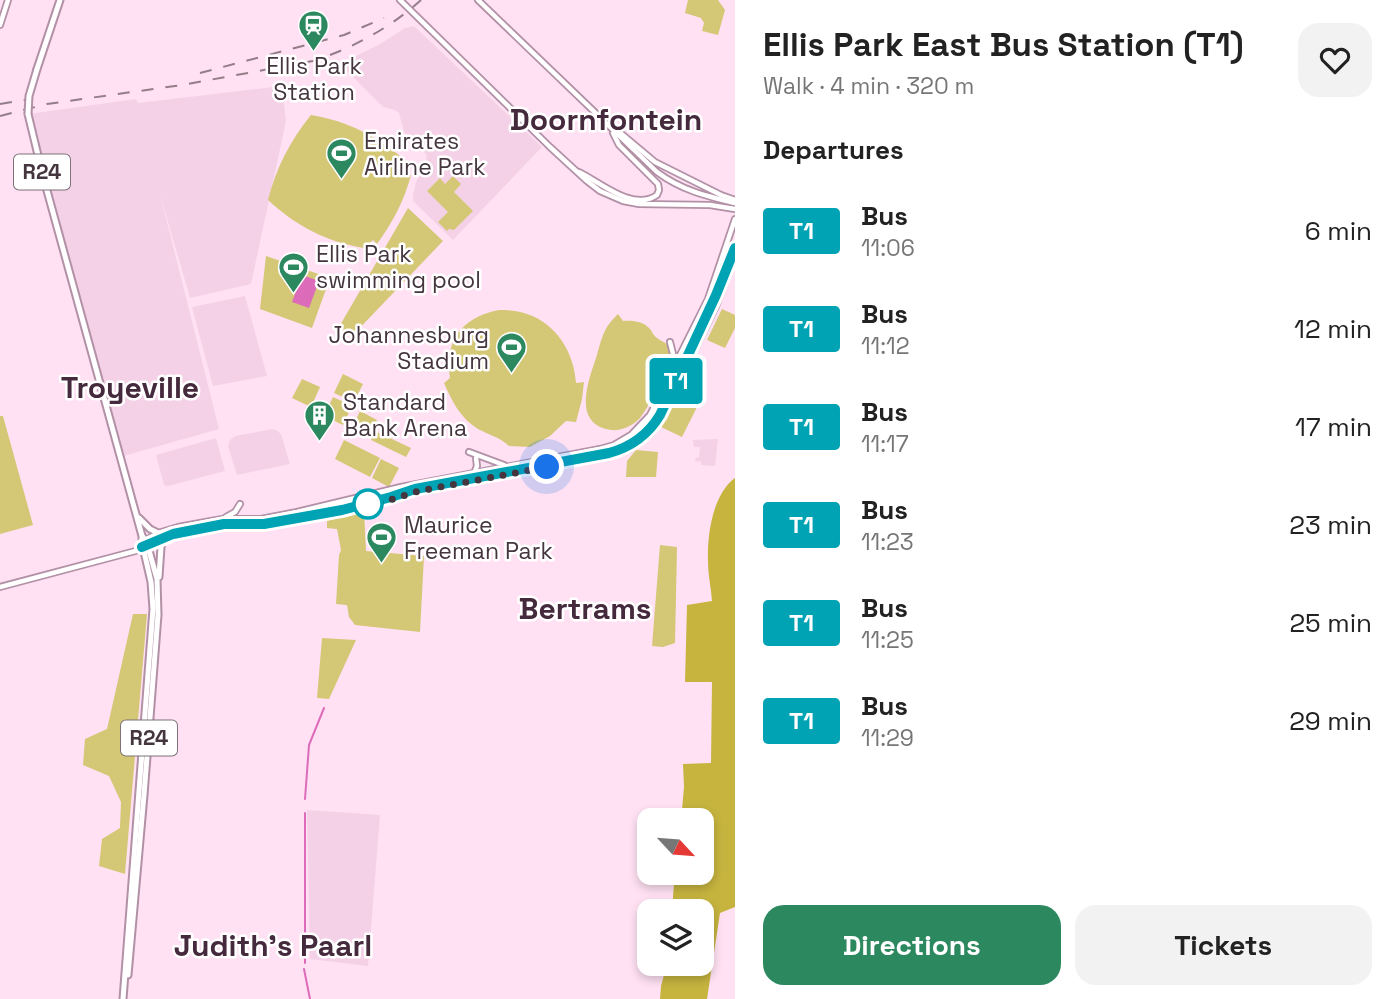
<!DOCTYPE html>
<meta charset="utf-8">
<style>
body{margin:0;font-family:"Space Grotesk",sans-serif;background:#f2f2f2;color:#222;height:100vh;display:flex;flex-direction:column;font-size:26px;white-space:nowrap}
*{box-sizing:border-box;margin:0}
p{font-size:23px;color:#767676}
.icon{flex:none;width:38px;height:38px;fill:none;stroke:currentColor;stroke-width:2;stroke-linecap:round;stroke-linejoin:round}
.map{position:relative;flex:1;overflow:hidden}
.details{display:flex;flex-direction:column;background:#fff;width:665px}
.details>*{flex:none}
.badge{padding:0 14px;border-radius:5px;font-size:24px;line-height:46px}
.needle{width:46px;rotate:116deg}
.buttons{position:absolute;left:637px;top:808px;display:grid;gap:14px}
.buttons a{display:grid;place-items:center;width:77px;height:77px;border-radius:14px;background:#fff;box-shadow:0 4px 10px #0003;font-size:35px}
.you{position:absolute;width:35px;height:35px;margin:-18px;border:5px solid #fff;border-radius:50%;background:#1a73e8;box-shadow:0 0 0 10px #1a73e833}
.map>.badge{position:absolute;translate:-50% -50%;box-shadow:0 0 0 4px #fff}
h2{padding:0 28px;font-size:26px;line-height:63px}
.round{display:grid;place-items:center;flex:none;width:74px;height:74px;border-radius:21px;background:#f2f2f2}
.head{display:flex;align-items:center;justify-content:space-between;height:119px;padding:0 28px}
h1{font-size:33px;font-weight:800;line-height:52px}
.action{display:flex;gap:14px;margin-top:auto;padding:14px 28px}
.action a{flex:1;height:80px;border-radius:21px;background:#2c885f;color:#fff;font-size:28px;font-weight:800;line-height:80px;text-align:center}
.action a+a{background:#f2f2f2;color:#222}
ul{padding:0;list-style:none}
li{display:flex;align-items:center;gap:21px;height:98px;padding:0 28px}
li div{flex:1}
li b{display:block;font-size:26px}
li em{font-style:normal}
li .badge{min-width:77px;font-weight:700;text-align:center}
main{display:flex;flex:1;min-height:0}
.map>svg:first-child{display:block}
.built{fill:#f4d1e7}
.green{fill:#d4c775}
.forest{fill:#c6b43f}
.water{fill:#dc6bba}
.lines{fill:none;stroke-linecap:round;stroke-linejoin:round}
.stream{stroke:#dc6bba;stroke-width:2}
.secondary-casing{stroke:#b290a6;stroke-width:8}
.primary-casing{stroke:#b290a6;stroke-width:9}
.secondary{stroke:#fff;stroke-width:4.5}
.primary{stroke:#fff;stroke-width:5}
.rail{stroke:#927d89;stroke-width:2;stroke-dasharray:12 12;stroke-linecap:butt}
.primary-bridge-casing{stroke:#b290a6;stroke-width:9;stroke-linecap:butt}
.primary-bridge{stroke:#fff;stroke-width:5}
.line-casing{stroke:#fff;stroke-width:16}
.line{stroke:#00a3b4;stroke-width:10}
.walk{stroke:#44353e;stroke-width:7;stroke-dasharray:0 12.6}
.stop-dot{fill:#fff;stroke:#00a3b4;stroke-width:3.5}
.labels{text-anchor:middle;stroke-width:5;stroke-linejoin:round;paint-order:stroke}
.shield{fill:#fff;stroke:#7c7278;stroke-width:2}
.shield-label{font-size:21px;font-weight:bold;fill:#44353e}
.poi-label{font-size:23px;fill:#44353e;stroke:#fff;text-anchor:start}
.district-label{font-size:30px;font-weight:bold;fill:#45293c;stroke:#fff}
</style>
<main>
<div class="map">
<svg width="735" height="999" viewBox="0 0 735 999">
<rect width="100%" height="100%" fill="#ffe1f3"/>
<g class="built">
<polygon points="414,26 542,147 453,240 413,201 413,195 416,182 427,164 426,154 404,132 399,113 395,110 383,107 340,64 380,44 405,28"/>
<polygon points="282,86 286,121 251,284 190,298 160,194 219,429 120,457 29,114 136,99 138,103"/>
<polygon points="245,296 267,376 213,386 192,307"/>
<polygon points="273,429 276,430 281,434 290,464 237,475 228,446 230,440 235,436"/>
<polygon points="216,438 225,471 168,486 164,485 156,455"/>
<polygon points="718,439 715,466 701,465 701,461 694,462 696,460 695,458 699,457 700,447 694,447 693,440"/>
<polygon points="307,810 380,815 368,966 310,959"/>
</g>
<g class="green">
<polygon points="688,0 718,0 725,10 718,35 702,31 704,23 701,18 685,13"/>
<path d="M311 115C348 121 379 137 407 162L406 174 411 175C404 201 393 222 377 244L373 240 364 248C327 242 296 226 268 200 276 168 290 141 311 115Z"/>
<polygon points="453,176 461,184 454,192 473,211 454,230 449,229 447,231 438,222 448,212 427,191 440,178 445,184"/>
<polygon points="408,208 443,241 352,336 339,327"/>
<polygon points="266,256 330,278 312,328 260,309"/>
<polygon points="722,309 735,315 735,328 725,348 707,340"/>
<path d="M499 310C508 310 518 311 527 314 557 324 574 353 576 383L584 382 582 399 576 422 566 421 550 436 530 447 509 446C500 437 489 435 478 429 460 418 452 401 444 383L450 378C444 341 462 317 499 310Z"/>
<path d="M618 314 623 321C632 320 643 321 650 329 654 334 652 334 657 338 665 344 669 342 671 354 662 375 654 400 640 418 633 426 621 431 611 430 572 424 588 382 596 358 599 348 602 335 607 327 610 322 614 318 618 314Z"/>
<polygon points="343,374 363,384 354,402 334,393"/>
<polygon points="302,379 320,387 311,407 292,398"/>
<polygon points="683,392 700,401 682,437 661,427 674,401"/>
<polygon points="333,397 352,406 343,425 324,416"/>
<polygon points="360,411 377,420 369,438 351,430"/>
<polygon points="0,416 3,416 33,525 0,534"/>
<polygon points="375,431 411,448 406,457 371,440"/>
<polygon points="344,440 380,458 370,477 335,459"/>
<polygon points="636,450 658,452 656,477 626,477 627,461"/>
<polygon points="381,459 399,468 389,487 372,478"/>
<polygon points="364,511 366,551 424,556 420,632 355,625 349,617 347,605 336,604 339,555 341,550 337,529 327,528 327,521"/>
<polygon points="660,545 677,547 675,643 663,647 652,646"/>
<polygon points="133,614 147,614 125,874 99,866 102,839 120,828 121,802 109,776 83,765 85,739 107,729"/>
<polygon points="322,638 356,640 329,699 317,698"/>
</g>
<path class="forest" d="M735 478V907L720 913 707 999H660L661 986 667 964H702V912H673V896L675 873H702V821H681L684 787 683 764 711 763 712 682H685L687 605 712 601C711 588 708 574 708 561 707 534 713 494 735 478Z"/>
<polygon class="water" points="302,275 319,281 309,308 292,302"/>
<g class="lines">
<g class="stream">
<polyline points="305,799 309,745 324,708"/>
<polyline points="305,963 305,813"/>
<polyline points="304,969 310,999"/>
</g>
<defs>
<g id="secondary">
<polyline points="400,0 550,147 587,181 600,191 623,201 639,204 710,205 735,209"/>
<path d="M478 0 657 172C681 190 706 196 735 203"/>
<polyline points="0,25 8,0"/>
<polyline points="612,126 655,162 721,195 735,200"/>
<path d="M579 172C600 182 633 212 657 195L659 190 658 184 619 145 613 133"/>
<polyline points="670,342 673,354 673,365"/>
<polyline points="469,452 504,465"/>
<polyline points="475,471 477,466 476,458"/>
<polyline points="226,517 235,512 240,504"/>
<polyline points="143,542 158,533 178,527 222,519 261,519 297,512 401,487 600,449 614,445 631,435 650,415 708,299 735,219"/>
<polyline points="0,587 143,549 175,536 222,527 261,527 325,516 374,505 419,491 611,455 630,449 641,441 652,432 660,421 716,306 735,257"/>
</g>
<g id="primary">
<polyline points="37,69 60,0"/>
<polyline points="28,114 43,176 142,536 142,543 151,582 153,609 123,999"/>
<polyline points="139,518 150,529 158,533"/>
<polyline points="159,577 161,547 163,540"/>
<polyline points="128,975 144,795 158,615 157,579 148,547 143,537"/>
</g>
</defs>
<use href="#secondary" class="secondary-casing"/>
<use href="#primary" class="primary-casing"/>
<use href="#secondary" class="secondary"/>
<use href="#primary" class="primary"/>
<g class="rail">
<polyline points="200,73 344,35 384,18"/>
<polyline points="0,104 31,99"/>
<path d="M0 116 47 104 182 85 313 61C353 48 390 28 421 0"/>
</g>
<defs>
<polyline id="primary-bridge" points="28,114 29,96 37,69"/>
</defs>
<use href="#primary-bridge" class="primary-bridge-casing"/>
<use href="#primary-bridge" class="primary-bridge"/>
</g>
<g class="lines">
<defs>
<path id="line" d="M142 547 173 534 224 524H264L342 510 391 497 415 489 609 453C631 447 648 435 660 415L716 295 735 248"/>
</defs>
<use href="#line" class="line-casing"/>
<use href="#line" class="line"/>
<polyline class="walk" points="368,504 374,505 419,491 547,467"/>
</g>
<defs>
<symbol id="station-pin" viewBox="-11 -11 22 30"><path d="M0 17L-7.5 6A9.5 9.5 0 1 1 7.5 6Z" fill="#2c885f" stroke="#fff"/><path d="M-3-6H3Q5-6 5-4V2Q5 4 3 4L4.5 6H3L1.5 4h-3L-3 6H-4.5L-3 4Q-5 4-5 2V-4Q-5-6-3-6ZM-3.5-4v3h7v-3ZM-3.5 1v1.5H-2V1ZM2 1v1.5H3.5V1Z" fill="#fff"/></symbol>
<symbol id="stadium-pin" viewBox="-11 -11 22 30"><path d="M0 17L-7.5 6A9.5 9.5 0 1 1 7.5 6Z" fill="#2c885f" stroke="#fff"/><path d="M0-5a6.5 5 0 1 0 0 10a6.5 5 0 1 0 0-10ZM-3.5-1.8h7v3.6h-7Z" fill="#fff"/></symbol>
<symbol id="building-pin" viewBox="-11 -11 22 30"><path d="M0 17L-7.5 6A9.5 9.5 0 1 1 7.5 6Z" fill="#2c885f" stroke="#fff"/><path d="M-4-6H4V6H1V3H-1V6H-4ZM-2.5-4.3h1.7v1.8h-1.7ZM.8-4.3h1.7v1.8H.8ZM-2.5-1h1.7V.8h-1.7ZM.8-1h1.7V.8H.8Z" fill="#fff"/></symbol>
</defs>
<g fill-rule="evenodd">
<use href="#station-pin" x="296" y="8" width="35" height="47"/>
<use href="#stadium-pin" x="324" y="136" width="35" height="47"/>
<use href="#stadium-pin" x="276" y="250" width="35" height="47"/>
<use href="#stadium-pin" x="494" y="330" width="35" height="47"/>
<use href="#building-pin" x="302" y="398" width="35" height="47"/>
<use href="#stadium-pin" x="364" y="520" width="35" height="47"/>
</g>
<circle class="stop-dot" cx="368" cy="504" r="14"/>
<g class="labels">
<g class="shield">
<rect x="14" y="154.5" width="56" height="35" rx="5"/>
<rect x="121" y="720.5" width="56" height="35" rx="5"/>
</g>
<g class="shield-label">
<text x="42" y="179">R24</text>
<text x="149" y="745">R24</text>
</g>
<g class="poi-label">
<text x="314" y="74" text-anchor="middle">Ellis Park<tspan x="314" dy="26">Station</tspan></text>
<text x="364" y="149">Emirates<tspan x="364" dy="26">Airline Park</tspan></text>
<text x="316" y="262">Ellis Park<tspan x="316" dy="26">swimming pool</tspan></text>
<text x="489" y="343" text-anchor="end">Johannesburg<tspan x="489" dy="26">Stadium</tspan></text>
<text x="343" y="410">Standard<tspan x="343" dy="26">Bank Arena</tspan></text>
<text x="404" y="533">Maurice<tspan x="404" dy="26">Freeman Park</tspan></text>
</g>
<g class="district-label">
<text x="606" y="130">Doornfontein</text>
<text x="130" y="398">Troyeville</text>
<text x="585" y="619">Bertrams</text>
<text x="273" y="956">Judith's Paarl</text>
</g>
</g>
</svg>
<div class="buttons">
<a><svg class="needle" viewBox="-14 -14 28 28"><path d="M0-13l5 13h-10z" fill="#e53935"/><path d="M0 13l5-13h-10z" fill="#767676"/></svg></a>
<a><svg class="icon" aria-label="layers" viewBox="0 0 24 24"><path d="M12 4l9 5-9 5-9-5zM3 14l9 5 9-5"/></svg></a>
</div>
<div class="you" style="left:547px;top:467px"></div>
<b class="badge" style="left:676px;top:381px;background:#00a3b4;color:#fff">T1</b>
</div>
<section class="details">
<div class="head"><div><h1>Ellis Park East Bus Station (T1)</h1><p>Walk · 4 min · 320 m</p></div><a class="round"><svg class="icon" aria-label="heart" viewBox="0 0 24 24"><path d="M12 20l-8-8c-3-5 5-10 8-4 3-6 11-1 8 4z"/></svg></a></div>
<h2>Departures</h2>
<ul>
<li><span class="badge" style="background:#00a3b4;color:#fff">T1</span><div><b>Bus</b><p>11:06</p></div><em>6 min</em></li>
<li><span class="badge" style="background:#00a3b4;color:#fff">T1</span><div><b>Bus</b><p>11:12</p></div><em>12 min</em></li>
<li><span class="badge" style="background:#00a3b4;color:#fff">T1</span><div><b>Bus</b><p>11:17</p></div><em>17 min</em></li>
<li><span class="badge" style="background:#00a3b4;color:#fff">T1</span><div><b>Bus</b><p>11:23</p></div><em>23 min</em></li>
<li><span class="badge" style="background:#00a3b4;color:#fff">T1</span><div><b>Bus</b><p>11:25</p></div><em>25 min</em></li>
<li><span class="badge" style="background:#00a3b4;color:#fff">T1</span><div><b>Bus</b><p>11:29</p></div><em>29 min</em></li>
</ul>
<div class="action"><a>Directions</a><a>Tickets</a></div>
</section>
</main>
